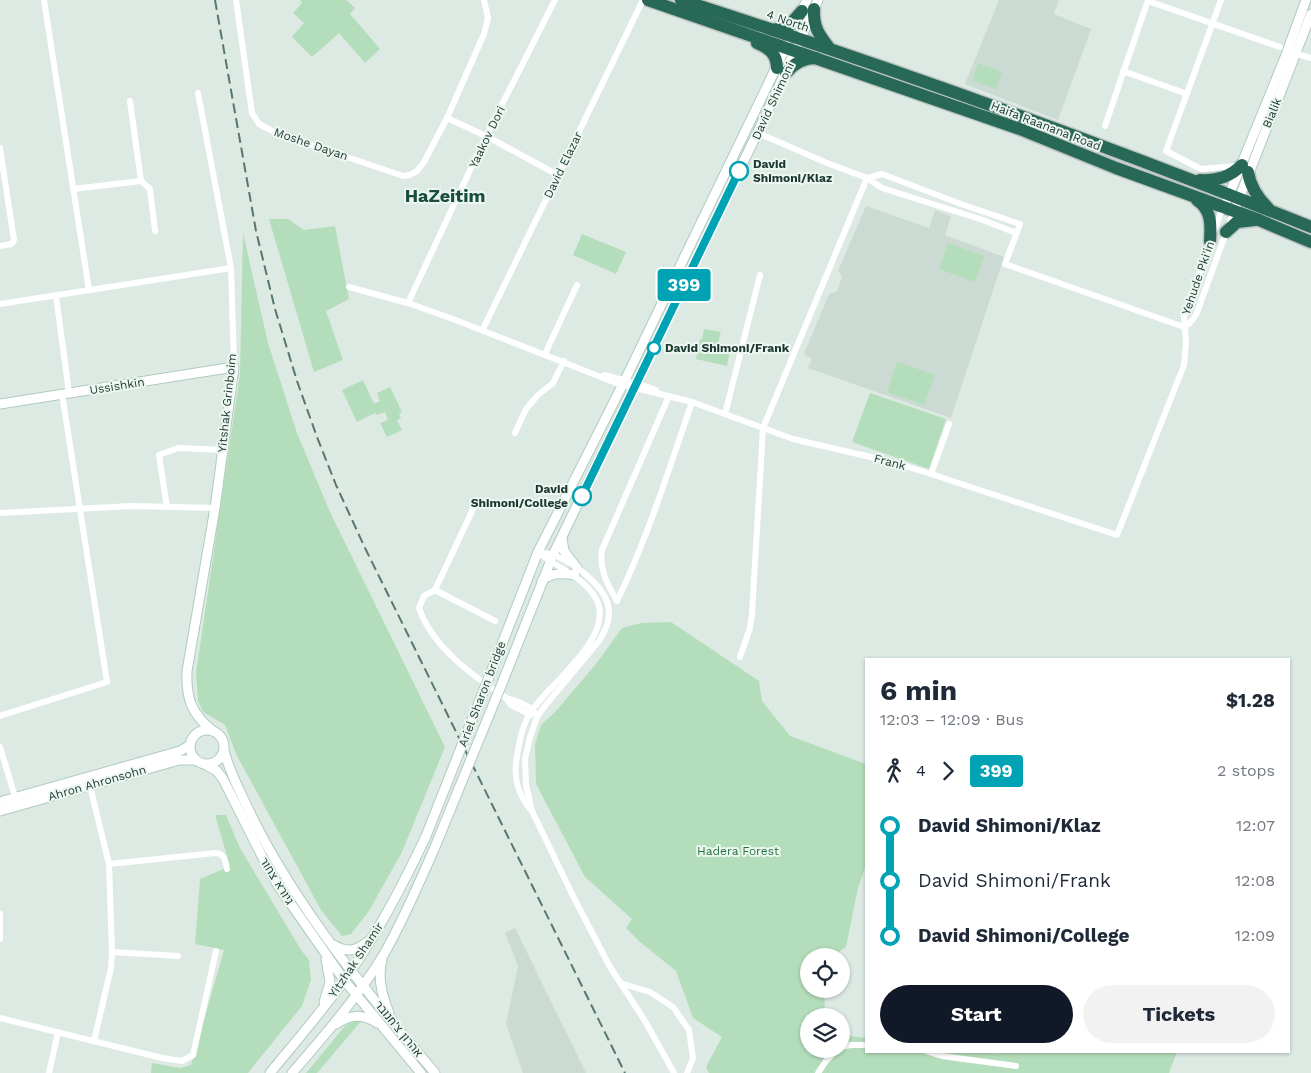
<!DOCTYPE html>
<meta charset="utf-8">
<style>
body{margin:0;font-family:"Work Sans",Heebo,sans-serif;background:#f2f2f3;color:#1f2937;height:100vh;display:flex;flex-direction:column;font-size:19px;white-space:nowrap}
*{box-sizing:border-box;margin:0}
p{font-size:16px;color:#747a83}
.icon{flex:none;width:28px;height:28px;fill:none;stroke:currentColor;stroke-width:2;stroke-linecap:round;stroke-linejoin:round}
.map{position:relative;flex:1;overflow:hidden}
.drawer{position:absolute;left:865px;top:658px;width:425px;height:395px;display:flex;flex-direction:column;background:#fff;border-radius:0px;box-shadow:0 1px 4px #0004}
.drawer>*{flex:none}
.badge{padding:0 10px;border-radius:4px;font-size:18px;line-height:32px}
.buttons{position:absolute;left:800px;top:948px;display:grid;gap:10px}
.buttons a{display:grid;place-items:center;width:50px;height:50px;border-radius:50%;background:#fff;box-shadow:0 1px 4px #0004;font-size:25px}
.map>.badge{position:absolute;translate:-50% -50%;box-shadow:0 0 0 2px #fff}
.legs{display:flex;align-items:center;gap:8px;height:55px;padding:0 15px;font-size:16px}
.legs p{margin-inline-start:auto}
.overview{display:flex;align-items:center;justify-content:space-between;height:85px;padding:0 15px}
h1{font-size:28px;font-weight:700;line-height:38px}
.primary-button{display:flex;gap:10px;margin-top:auto;padding:10px 15px}
.primary-button a{flex:1;height:58px;border-radius:30px;background:#111827;color:#fff;font-size:20px;font-weight:700;line-height:58px;text-align:center}
.primary-button a+a{background:#f2f2f3;color:#1f2937}
ul{padding:0 15px;list-style:none}
li{display:flex;align-items:center;gap:18px;height:55px;font-size:19px}
li i{display:grid;place-items:center;width:8px;height:100%;margin:0 6px;background:currentColor}
li i::after{content:'';width:12px;height:12px;margin:-6px;border:4px solid;border-radius:50%;background:#fff}
li p{margin-inline-start:auto}
li:first-child i{background:linear-gradient(#0000 50%,currentColor 0)}
li:last-child i{background:linear-gradient(currentColor 50%,#0000 0)}
.map>svg:first-child{display:block}
.built{fill:#cbdad2}
.green{fill:#b4debb}
.lines{fill:none;stroke-linecap:round;stroke-linejoin:round}
.secondary-casing{stroke:#afcbbe;stroke-width:11}
.highway-casing{stroke:#bcc4c1;stroke-width:15}
.street{stroke:#fff;stroke-width:6}
.secondary{stroke:#fff;stroke-width:9}
.highway{stroke:#286856;stroke-width:12}
.rail{stroke:#57776c;stroke-width:2;stroke-dasharray:10 5;stroke-linecap:butt}
.secondary-bridge-casing{stroke:#afcbbe;stroke-width:11;stroke-linecap:butt}
.secondary-bridge{stroke:#fff;stroke-width:9}
.line-1-casing{stroke:#fff;stroke-width:11}
.line-1{stroke:#00a3b4;stroke-width:8}
.stop-1-dot{fill:#fff;stroke:#00a3b4;stroke-width:2.5}
.labels{text-anchor:middle;stroke-width:4;stroke-linejoin:round;paint-order:stroke}
.street-label{font-size:12px;fill:#1e3a30;stroke:#edf7f1}
.stop-label{font-size:12px;font-weight:bold;fill:#1e3a30;stroke:#edf7f1;text-anchor:start}
.park-label{font-size:12px;fill:#25743d;stroke:#edf7f1}
.district-label{font-size:18px;font-weight:bold;fill:#194d3c;stroke:#edf7f1}
</style>
<div class="map">
<svg width="1311" height="1073" viewBox="0 0 1311 1073">
<rect width="100%" height="100%" fill="#ddeae3"/>
<g class="built">
<polygon points="999,0 1059,0 1054,14 1091,29 1058,120 965,84"/>
<polygon points="866,206 929,228 935,210 951,216 945,235 1004,257 951,418 808,368 812,359 804,354 829,294 837,291 842,277 838,271"/>
<polygon points="515,928 586,1073 523,1073 506,1024 518,966 505,933"/>
</g>
<g class="green">
<polygon points="300,0 346,0 355,8 350,14 380,49 365,63 339,33 312,57 292,37 304,23 293,13 302,3"/>
<polygon points="978,63 1002,72 996,89 972,81"/>
<polygon points="269,219 288,219 304,230 335,226 349,299 326,311 343,360 314,372"/>
<polygon points="243,233 268,343 297,433 330,512 445,747 402,852 369,911 351,934 342,936 321,910 236,754 225,725 203,712 198,701 196,673 240,374"/>
<polygon points="582,234 626,252 616,274 573,255"/>
<polygon points="948,243 984,256 975,282 939,269"/>
<polygon points="704,329 721,332 718,343 731,346 727,366 696,359 700,339 702,339"/>
<polygon points="897,362 935,375 924,405 887,392"/>
<polygon points="363,380 374,404 380,401 377,393 390,387 402,412 399,414 401,418 397,420 402,430 387,437 380,423 388,420 385,412 377,415 375,413 357,422 342,390"/>
<polygon points="870,393 946,419 929,469 852,442"/>
<polygon points="671,622 759,681 762,701 790,736 866,764 866,865 858,888 846,947 833,956 809,956 809,989 824,989 825,1016 809,1016 809,1049 841,1049 841,1035 866,1038 866,1051 979,1051 1002,1055 987,1051 1177,1051 1169,1073 709,1073 706,1067 722,1037 693,1018 676,971 640,942 626,928 632,919 585,877 536,784 535,744 541,725 555,712 596,664 622,628 641,623"/>
<polygon points="215,815 226,815 240,848 301,950 309,960 311,980 302,1006 248,1073 151,1073 152,1063 180,1068 191,1065 224,950 195,944 200,879 230,866"/>
<polygon points="362,1020 317,1073 306,1073 345,1026 353,1021"/>
</g>
<g class="lines">
<defs>
<g id="secondary">
<polyline points="800,14 807,0"/>
<polyline points="1227,200 1284,60 1306,0"/>
<polyline points="1237,204 1311,14"/>
<path d="M0 404 234 367 215 508 187 671C186 698 191 714 213 731"/>
<polyline points="562,538 564,551 577,568"/>
<path d="M542 581C551 572 563 573 575 575"/>
<polyline points="491,672 538,552 625,380 787,45"/>
<polyline points="503,681 553,555 765,117 818,0"/>
<circle cx="207" cy="747" r="17"/>
<path d="M224 751C230 774 242 795 252 817 299 911 367 993 435 1073"/>
<polyline points="206,765 217,771 223,779 263,858 277,884 344,980 421,1073"/>
<polyline points="0,802 180,751 190,745"/>
<polyline points="0,811 179,760 195,760"/>
<path d="M334 945C347 953 356 951 367 942"/>
<path d="M382 960C377 978 382 996 389 1013"/>
<polyline points="324,1002 330,982 326,959"/>
<path d="M336 1024C351 1014 363 1014 377 1023"/>
<path d="M270 1073C297 1040 326 1007 350 972 380 929 404 883 426 836"/>
<path d="M292 1073C325 1035 358 997 384 954 404 919 419 883 435 847"/>
</g>
<g id="highway">
<polyline points="648,0 1020,129 1116,168 1259,220 1311,242"/>
<path d="M681 0C893 68 1104 144 1311 227"/>
<path d="M814 9C813 27 819 35 830 49"/>
<polyline points="773,30 788,27 802,11"/>
<path d="M757 43C769 48 777 54 777 68"/>
<path d="M786 73C794 63 804 58 816 58"/>
<path d="M1248 172C1250 186 1258 198 1268 208"/>
<path d="M1200 180C1217 181 1230 177 1242 165"/>
<path d="M1197 200C1212 210 1211 225 1210 241"/>
<polyline points="1226,232 1237,222 1255,220"/>
</g>
</defs>
<use href="#secondary" class="secondary-casing"/>
<use href="#highway" class="highway-casing"/>
<g class="street">
<polyline points="44,0 89,290"/>
<polyline points="236,0 252,113 259,124 276,133 403,176 410,175 417,171 424,162 447,118 484,34 488,18 484,0"/>
<polyline points="1221,0 1166,151 1201,169 1236,166"/>
<polyline points="1148,1 1280,47"/>
<polyline points="1293,53 1311,58"/>
<polyline points="1123,71 1187,94"/>
<polyline points="198,93 231,268 234,367"/>
<polyline points="130,101 141,181 150,189 155,231"/>
<polyline points="447,118 486,136 558,175"/>
<polyline points="1105,126 1148,0"/>
<polyline points="758,133 827,163 867,178 882,188 983,220 1016,233"/>
<polyline points="0,148 14,240 12,244 0,246"/>
<polyline points="867,178 882,174 961,204 1020,224 1005,264 1184,327"/>
<polyline points="73,189 141,181"/>
<polyline points="1214,231 1223,207"/>
<polyline points="349,287 408,303 453,319 616,383 692,402 793,439 892,462 931,474 1117,535 1184,365 1186,343 1184,316 1210,241"/>
<polyline points="56,296 69,393"/>
<polyline points="408,303 486,136 555,0"/>
<polyline points="0,304 231,268"/>
<polyline points="1184,327 1189,324 1196,315 1234,211"/>
<polyline points="483,329 643,0"/>
<polyline points="545,354 577,285"/>
<polyline points="604,375 645,386 656,390"/>
<polyline points="725,414 760,275"/>
<polyline points="515,433 526,409 538,395 553,383 564,361"/>
<polyline points="931,474 949,424"/>
<polyline points="167,507 159,455 178,448 223,450"/>
<path d="M473 509 435 590 424 596 419 608C433 648 472 675 506 698L511 705 531 715"/>
<polyline points="0,513 132,506 215,508"/>
<path d="M538 552C543 553 549 554 554 555 574 563 609 588 609 612 609 623 605 632 599 641L544 707 537 717 530 737 525 759 526 785 532 811 573 896 610 967 645 1021 674 1073"/>
<polyline points="435,590 495,621"/>
<path d="M617 601C607 584 599 569 602 550L669 396"/>
<path d="M617 601C648 537 669 469 692 402"/>
<polyline points="740,657 750,628 752,614 763,428 867,178"/>
<path d="M506 698C515 700 529 705 535 713"/>
<polyline points="0,716 107,682 62,394"/>
<polyline points="0,747 16,800"/>
<polyline points="89,782 109,864 112,952 111,968 94,1041"/>
<path d="M531 810C518 795 513 776 517 757 519 742 522 726 530 713 548 684 619 635 595 597 582 576 557 568 539 553"/>
<path d="M109 864 215 853C225 854 225 860 227 869"/>
<polyline points="0,914 0,939"/>
<polyline points="112,952 178,956"/>
<polyline points="620,983 650,992 673,1007 689,1030 693,1058 687,1073"/>
<polyline points="0,1018 162,1058 182,1061 193,1055 216,951"/>
<polyline points="841,1047 851,1045 866,1045"/>
<polyline points="926,1051 942,1056 1016,1066"/>
<polyline points="49,1073 58,1032"/>
<polyline points="818,1073 826,1061 838,1049"/>
</g>
<use href="#secondary" class="secondary"/>
<use href="#highway" class="highway"/>
<polyline class="rail" points="215,0 256,231 275,309 297,381 317,437 336,485 365,548 625,1073"/>
<defs>
<g id="secondary-bridge">
<polyline points="426,836 491,672"/>
<polyline points="435,847 503,681"/>
</g>
</defs>
<use href="#secondary-bridge" class="secondary-bridge-casing"/>
<use href="#secondary-bridge" class="secondary-bridge"/>
</g>
<g class="lines">
<defs>
<polyline id="line-1" points="582,496 739,171"/>
</defs>
<use href="#line-1" class="line-1-casing"/>
<use href="#line-1" class="line-1"/>
</g>
<g class="stop-1-dot">
<circle cx="739" cy="171" r="9"/>
<circle cx="654" cy="348" r="6"/>
<circle cx="582" cy="496" r="9"/>
</g>
<g class="labels">
<g class="street-label">
<text transform="translate(788 21) rotate(19)" y="4">4 North</text>
<text transform="translate(773 101) rotate(-65)" y="4">David Shimoni</text>
<text transform="translate(1272 113) rotate(-68)" y="4">Bialik</text>
<text transform="translate(1046 126) rotate(21)" y="4">Haifa Raanana Road</text>
<text transform="translate(487 137) rotate(-64)" y="4">Yaakov Dori</text>
<text transform="translate(311 144) rotate(19)" y="4">Moshe Dayan</text>
<text transform="translate(563 165) rotate(-64)" y="4">David Elazar</text>
<text transform="translate(1198 278) rotate(-71)" y="4">Yehude Pki'in</text>
<text transform="translate(117 386) rotate(-9)" y="4">Ussishkin</text>
<text transform="translate(227 403) rotate(-84)" y="4">Yitshak Grinboim</text>
<text transform="translate(890 462) rotate(15)" y="4">Frank</text>
<text transform="translate(482 694) rotate(-69)" y="4">Ariel Sharon bridge</text>
<text transform="translate(97 783) rotate(-16)" y="4">Ahron Ahronsohn</text>
<text transform="translate(277 881) rotate(58)" y="4">גיורא צחור</text>
<text transform="translate(356 960) rotate(-56)" y="4">Yitzhak Shamir</text>
<text transform="translate(399 1029) rotate(51)" y="4">אהרון צ'חנובר</text>
</g>
<g class="stop-label">
<text x="753" y="168">David<tspan x="753" dy="14">Shimoni/Klaz</tspan></text>
<text x="665" y="352">David Shimoni/Frank</text>
<text x="568" y="493" text-anchor="end">David<tspan x="568" dy="14">Shimoni/College</tspan></text>
</g>
<g class="park-label">
<text x="738" y="855">Hadera Forest</text>
</g>
<g class="district-label">
<text x="445" y="202">HaZeitim</text>
</g>
</g>
</svg>
<div class="buttons">
<a><svg class="icon" aria-label="locate" viewBox="0 0 24 24"><circle cx="12" cy="12" r="6"/><path d="M12 2v4M12 18v4M2 12h4M18 12h4"/></svg></a>
<a><svg class="icon" aria-label="layers" viewBox="0 0 24 24"><path d="M12 4l9 5-9 5-9-5zM3 14l9 5 9-5"/></svg></a>
</div>
<b class="badge" style="left:684px;top:285px;background:#00a3b4;color:#fff">399</b>
<section class="drawer">
<div class="overview"><div><h1>6 min</h1><p>12:03 – 12:09 · Bus</p></div><b>$1.28</b></div>
<div class="legs"><svg class="icon" aria-label="walk" viewBox="0 0 24 24"><circle cx="13" cy="4" r="2"/><path d="M13 8l-2 6 4 7M11 14l-3 7M7 12l3-4h3l4 4"/></svg>4<svg class="icon" aria-label="forward" viewBox="0 0 24 24"><path d="M9 5l7 7-7 7"/></svg><b class="badge" style="background:#00a3b4;color:#fff">399</b><p>2 stops</p></div>
<ul>
<li><i style="color:#00a3b4"></i><b>David Shimoni/Klaz</b><p>12:07</p></li>
<li><i style="color:#00a3b4"></i><span>David Shimoni/Frank</span><p>12:08</p></li>
<li><i style="color:#00a3b4"></i><b>David Shimoni/College</b><p>12:09</p></li>
</ul>
<div class="primary-button"><a>Start</a><a>Tickets</a></div>
</section>
</div>
